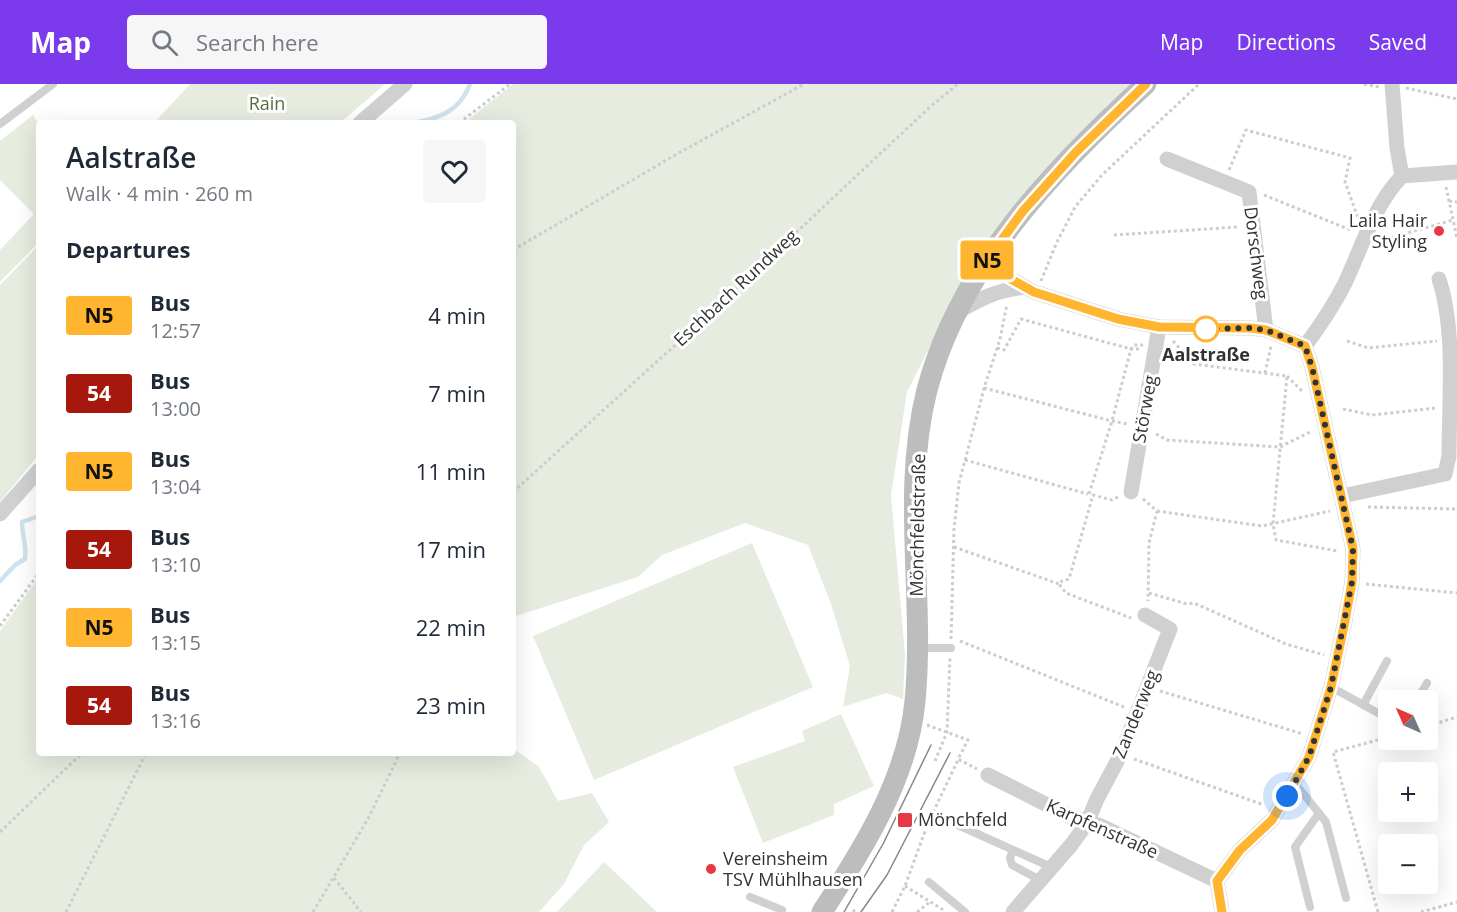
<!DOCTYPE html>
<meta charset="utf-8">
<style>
body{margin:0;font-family:"Open Sans",sans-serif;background:#f6f6f7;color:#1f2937;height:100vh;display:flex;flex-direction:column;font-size:22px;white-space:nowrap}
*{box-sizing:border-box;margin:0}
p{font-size:20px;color:#747a83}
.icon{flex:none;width:33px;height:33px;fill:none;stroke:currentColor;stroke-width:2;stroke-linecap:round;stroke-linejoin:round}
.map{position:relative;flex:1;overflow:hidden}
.panel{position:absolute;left:36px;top:36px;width:480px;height:636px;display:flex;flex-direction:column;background:#fff;border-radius:6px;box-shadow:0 6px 24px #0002}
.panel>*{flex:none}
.badge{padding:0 12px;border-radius:4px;font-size:21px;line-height:39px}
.needle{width:39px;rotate:315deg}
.tools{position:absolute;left:1378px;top:606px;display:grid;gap:12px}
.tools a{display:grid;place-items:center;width:60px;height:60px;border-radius:6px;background:#fff;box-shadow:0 6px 24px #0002;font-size:30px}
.you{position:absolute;width:30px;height:30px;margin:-15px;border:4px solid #fff;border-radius:50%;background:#1a73e8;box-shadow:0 0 0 9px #1a73e833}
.map>.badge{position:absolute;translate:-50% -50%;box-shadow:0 0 0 3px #fff}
h2{padding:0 30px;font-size:22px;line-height:54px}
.round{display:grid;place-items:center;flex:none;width:63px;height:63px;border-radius:6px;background:#f6f6f7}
.headline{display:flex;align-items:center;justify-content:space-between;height:102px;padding:0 30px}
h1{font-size:28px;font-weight:600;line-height:45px}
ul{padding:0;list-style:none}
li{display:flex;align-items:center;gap:18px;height:78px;padding:0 30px}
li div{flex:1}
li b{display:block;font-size:22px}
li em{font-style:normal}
li .badge{min-width:66px;font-weight:700;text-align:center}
header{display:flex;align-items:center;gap:36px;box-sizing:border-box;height:84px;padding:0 30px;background:#7c3aed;color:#fff}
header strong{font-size:28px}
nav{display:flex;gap:33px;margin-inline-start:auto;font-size:21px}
.search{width:420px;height:54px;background:#f6f6f7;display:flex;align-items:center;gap:15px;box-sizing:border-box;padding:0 21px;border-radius:6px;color:#747a83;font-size:22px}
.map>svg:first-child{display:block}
.green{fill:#e6ecdf}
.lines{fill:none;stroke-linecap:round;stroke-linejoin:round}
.stream{stroke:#cfe2ee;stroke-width:4.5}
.path{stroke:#cdcdcd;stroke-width:3;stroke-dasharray:3 3;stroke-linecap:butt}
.lane{stroke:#d0d0d0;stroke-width:8}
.street{stroke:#d0d0d0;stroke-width:15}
.secondary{stroke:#bdbdbd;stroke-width:21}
.tram{stroke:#888;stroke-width:1.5}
.line-casing{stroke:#fff;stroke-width:14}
.line{stroke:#ffb530;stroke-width:9}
.walk{stroke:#333;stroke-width:6;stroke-dasharray:0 10.8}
.poi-dot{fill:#e63946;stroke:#fff;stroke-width:2}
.stop-dot{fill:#fff;stroke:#ffb530;stroke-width:3}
.labels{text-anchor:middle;stroke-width:6;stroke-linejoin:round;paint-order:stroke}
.park-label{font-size:18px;fill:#56703f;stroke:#fff}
.poi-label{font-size:18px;fill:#333;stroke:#fff;text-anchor:start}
.street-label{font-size:18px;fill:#333;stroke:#fff}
.stop-label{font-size:18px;font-weight:bold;fill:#333;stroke:#fff}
</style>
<header>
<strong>Map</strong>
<div class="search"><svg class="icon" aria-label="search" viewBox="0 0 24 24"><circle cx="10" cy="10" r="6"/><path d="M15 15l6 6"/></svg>Search here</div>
<nav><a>Map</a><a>Directions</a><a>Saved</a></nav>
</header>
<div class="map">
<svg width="1457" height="828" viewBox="0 0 1457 828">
<rect width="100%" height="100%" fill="#fff"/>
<g class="green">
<polygon points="190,0 385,0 340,39 154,39"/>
<polygon points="513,0 1131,0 1111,18 1035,96 975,173 907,308 891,411 905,571 903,615 886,609 843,623 850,582 831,520 808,461 745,439 662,471 638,493 513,533 513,39 464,39"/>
<polygon points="33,31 39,40 39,158 0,198 0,166 34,130 0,96 0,57"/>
<polygon points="39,161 39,370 0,418 0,201"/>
<polygon points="752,459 813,603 594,696 533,552"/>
<polygon points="39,493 39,669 513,669 513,664 539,683 558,717 592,709 609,738 584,761 564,800 539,828 0,828 0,547"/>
<polygon points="841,630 874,702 834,720 834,731 763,759 733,683 805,657 802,647"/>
<polygon points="604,778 657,828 557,828"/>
</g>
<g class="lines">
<g class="stream">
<path d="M414 39C440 34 460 27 470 0"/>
<path d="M0 497 15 481 25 475C27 463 22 451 22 438L39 432"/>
</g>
<g class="path">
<polyline points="1364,0 1379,3"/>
<polyline points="1406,4 1457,15"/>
<polyline points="459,39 510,0"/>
<polyline points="1229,86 1246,46 1350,74 1345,98 1358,134"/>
<polyline points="1446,103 1457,154"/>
<polyline points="1264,111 1353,147"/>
<polyline points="1449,117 1457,118"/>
<polyline points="1114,151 1238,143"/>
<polyline points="1379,153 1390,154 1453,136"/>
<polyline points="513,166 677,70 804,0"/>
<polyline points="1041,197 1056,160 1075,123 1102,91 1199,0"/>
<polyline points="1173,257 1194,280 1287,292 1273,440 1276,456 1338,467"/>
<polyline points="1347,257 1368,264 1437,257"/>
<polyline points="997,264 1004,266 1021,235 1131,265 1134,261 1143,261"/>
<polyline points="1265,289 1271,262"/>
<polyline points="1287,292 1302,307"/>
<polyline points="984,304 1112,337 1128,340"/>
<polyline points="1343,325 1372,331 1436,324"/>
<polyline points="1156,350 1167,356 1280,363 1312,347"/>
<polyline points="965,376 1088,410"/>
<polyline points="513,408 692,246 930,23 958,0"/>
<polyline points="1089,410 1112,337 1131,265 1141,265"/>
<polyline points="1118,413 1112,416 1093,411 1069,495 1062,497 1059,500 1066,509 1131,534"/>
<polyline points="1143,415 1157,427 1149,459 1148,517"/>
<polyline points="1368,423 1457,425"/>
<polyline points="1157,427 1262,442 1330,427"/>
<polyline points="954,463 1059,500"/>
<polyline points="1366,500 1457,509"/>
<polyline points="1149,509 1187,520 1194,519 1286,560 1324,571"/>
<polyline points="0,542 39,489"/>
<polyline points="951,555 954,445 959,399 985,301 1000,255 1007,220"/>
<polyline points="960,557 1124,623"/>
<polyline points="1160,607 1303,650"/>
<polyline points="927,641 968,656 958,675 977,685"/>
<polyline points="1428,642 1457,633"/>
<polyline points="1134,675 1264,721"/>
<polyline points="935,677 947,648 950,573"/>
<polyline points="0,748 82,669"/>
<polyline points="334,794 361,828"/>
<polyline points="905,802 945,827"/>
<polyline points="66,828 146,669"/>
<polyline points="313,828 369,733 400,669"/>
<polyline points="853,828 855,825"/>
<polyline points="892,828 905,802 928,739 958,676"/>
<polyline points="917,828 930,818"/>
<polyline points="1378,828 1333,668 1389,653"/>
<polyline points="1421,828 1457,818"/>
</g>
<g class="lane">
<polyline points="0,40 53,0"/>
<polyline points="919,564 951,564"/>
<polyline points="1331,603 1389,635"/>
<polyline points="1417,616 1427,599"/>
<polyline points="1363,621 1387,577"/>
<polyline points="1409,656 1410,659"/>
<polyline points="1294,698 1326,738 1346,814"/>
<polyline points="951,738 1051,783"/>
<polyline points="1013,766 1010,774 1012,781 1040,796"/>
<polyline points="929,798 965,828"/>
<polyline points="750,813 782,826 780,828"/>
<polyline points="1310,823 1295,763 1319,729"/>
</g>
<g class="street">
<polyline points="1392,0 1397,64 1402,92"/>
<polyline points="360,39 405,0"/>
<polyline points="1167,75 1249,108 1266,246"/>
<polyline points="984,180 1034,208 1118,235 1159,243 1251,244 1266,246 1305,262"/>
<path d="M958 228C982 213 997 207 1024 203"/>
<path d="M1305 262C1320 242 1334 221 1345 199 1362 163 1374 121 1402 92L1457 88"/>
<polyline points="1131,408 1159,243"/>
<path d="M1342 412 1445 390 1449 372C1449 317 1456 247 1439 195"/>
<polyline points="0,430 39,386"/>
<polyline points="988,691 1069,732 1101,742 1217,797"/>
<polyline points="1013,828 1072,760 1087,739 1097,715 1121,670 1170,545 1145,531"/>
<polyline points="1222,828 1217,797 1240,766 1272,736 1309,673 1331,603 1345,537 1352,498 1353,465 1312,283 1305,262"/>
</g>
<path class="secondary" d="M822 828C863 765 908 694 915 617 925 514 901 408 927 306 959 183 1054 84 1146 0"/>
<g class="tram">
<polyline points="844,828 883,760 931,661"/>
<polyline points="861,828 887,791 950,669"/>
</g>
</g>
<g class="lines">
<defs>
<polyline id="line" points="1146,0 1076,68 1023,127 984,180 1034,208 1118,235 1159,243 1251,244 1266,246 1305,262 1312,283 1353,465 1352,498 1345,537 1331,603 1309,673 1272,736 1240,766 1217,797 1222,828"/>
</defs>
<use href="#line" class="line-casing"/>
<use href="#line" class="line"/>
<polyline class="walk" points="1206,245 1251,244 1266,246 1305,262 1312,283 1353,465 1352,498 1331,603 1309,673 1287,712"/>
</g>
<g class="poi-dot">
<circle cx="1439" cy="147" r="6"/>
<rect x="897" y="728" width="16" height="16" rx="3"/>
<circle cx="711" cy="785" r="6"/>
</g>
<circle class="stop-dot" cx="1206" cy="245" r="12"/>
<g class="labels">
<g class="park-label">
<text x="267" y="26">Rain</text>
</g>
<g class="poi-label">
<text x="1427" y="143" text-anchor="end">Laila Hair<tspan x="1427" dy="21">Styling</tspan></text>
<text x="918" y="742">Mönchfeld</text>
<text x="723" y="781">Vereinsheim<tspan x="723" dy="21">TSV Mühlhausen</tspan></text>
</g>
<g class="street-label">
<text transform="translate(1256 169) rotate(83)" y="6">Dorschweg</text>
<text transform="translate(736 204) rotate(-43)" y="6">Eschbach Rundweg</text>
<text transform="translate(1145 325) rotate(-80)" y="6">Störweg</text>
<text transform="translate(918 441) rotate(-89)" y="6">Mönchfeldstraße</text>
<text transform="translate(1136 630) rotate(-68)" y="6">Zanderweg</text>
<text transform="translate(1102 745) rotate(24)" y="6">Karpfenstraße</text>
</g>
<g class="stop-label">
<text x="1206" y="277">Aalstraße</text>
</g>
</g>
</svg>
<div class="tools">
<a><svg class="needle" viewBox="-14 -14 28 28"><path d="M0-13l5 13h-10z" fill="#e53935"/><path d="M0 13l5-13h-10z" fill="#747a83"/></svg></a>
<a>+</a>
<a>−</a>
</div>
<div class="you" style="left:1287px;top:712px"></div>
<b class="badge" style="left:987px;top:176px;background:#ffb530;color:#111">N5</b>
<section class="panel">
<div class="headline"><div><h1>Aalstraße</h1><p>Walk · 4 min · 260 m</p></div><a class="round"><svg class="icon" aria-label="heart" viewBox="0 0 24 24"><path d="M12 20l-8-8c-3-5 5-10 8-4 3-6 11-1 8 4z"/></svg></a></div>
<h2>Departures</h2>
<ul>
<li><span class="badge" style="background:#ffb530;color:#111">N5</span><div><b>Bus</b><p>12:57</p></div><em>4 min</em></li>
<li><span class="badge" style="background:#a6180e;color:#fff">54</span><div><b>Bus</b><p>13:00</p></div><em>7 min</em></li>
<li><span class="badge" style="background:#ffb530;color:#111">N5</span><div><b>Bus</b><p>13:04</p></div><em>11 min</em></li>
<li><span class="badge" style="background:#a6180e;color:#fff">54</span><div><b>Bus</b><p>13:10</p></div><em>17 min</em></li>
<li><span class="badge" style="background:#ffb530;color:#111">N5</span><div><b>Bus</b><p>13:15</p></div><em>22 min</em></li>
<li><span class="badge" style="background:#a6180e;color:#fff">54</span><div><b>Bus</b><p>13:16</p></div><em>23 min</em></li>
</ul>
</section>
</div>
